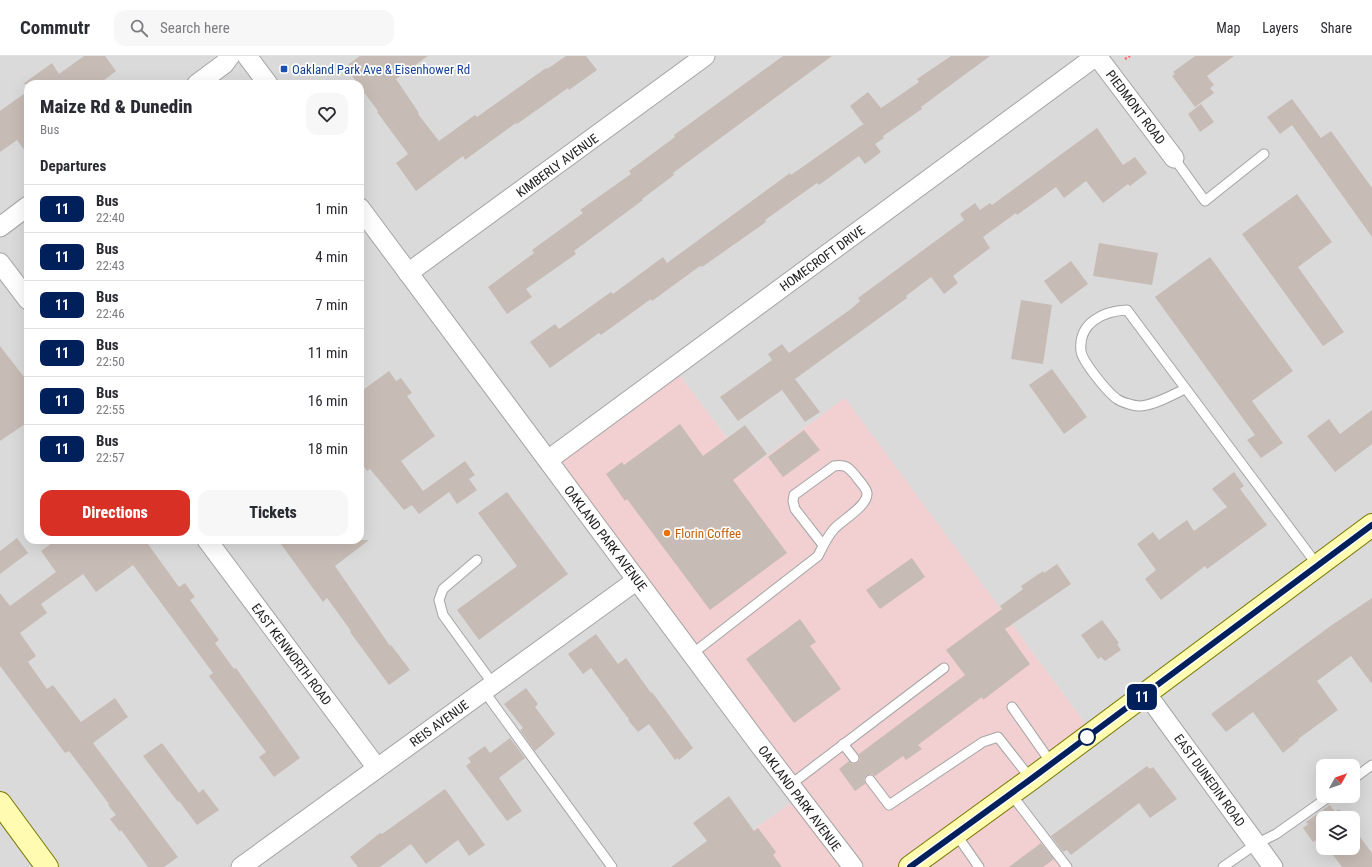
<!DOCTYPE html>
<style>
body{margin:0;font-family:"Roboto Condensed",sans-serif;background:#f7f7f7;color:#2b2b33;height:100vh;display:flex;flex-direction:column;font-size:15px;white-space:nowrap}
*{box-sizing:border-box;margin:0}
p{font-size:13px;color:#7c7c81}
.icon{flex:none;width:22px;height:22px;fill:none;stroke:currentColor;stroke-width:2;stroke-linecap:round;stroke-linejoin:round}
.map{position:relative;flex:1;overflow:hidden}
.drawer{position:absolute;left:24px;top:24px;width:340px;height:464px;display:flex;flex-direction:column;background:#fff;border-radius:12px;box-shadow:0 4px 16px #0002}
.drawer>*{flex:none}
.badge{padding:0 8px;border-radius:6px;font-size:14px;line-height:26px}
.needle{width:26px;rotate:50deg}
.fabs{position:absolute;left:1316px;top:703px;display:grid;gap:8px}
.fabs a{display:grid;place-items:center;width:44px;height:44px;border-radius:8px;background:#fff;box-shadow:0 4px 16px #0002;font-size:20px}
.map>.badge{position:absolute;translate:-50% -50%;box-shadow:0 0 0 2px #fff}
h2{padding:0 16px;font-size:15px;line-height:36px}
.round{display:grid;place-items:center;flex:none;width:42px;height:42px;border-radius:12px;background:#f7f7f7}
.head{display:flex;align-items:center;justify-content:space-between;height:68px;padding:0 16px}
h1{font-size:19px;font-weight:800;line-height:30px}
.primary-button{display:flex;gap:8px;margin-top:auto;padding:8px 16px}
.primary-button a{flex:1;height:46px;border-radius:12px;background:#d93025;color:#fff;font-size:16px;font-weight:800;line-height:46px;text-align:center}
.primary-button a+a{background:#f7f7f7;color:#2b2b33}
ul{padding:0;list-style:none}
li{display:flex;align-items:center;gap:12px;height:48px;padding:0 16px;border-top:1px solid #e1e1e2}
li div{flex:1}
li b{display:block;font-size:15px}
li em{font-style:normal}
li .badge{min-width:44px;font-weight:700;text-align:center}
header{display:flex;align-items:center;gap:24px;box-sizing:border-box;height:56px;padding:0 20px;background:#fff;border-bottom:1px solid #e1e1e2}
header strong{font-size:19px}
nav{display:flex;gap:22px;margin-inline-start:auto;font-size:14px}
.search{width:280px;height:36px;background:#f7f7f7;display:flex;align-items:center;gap:10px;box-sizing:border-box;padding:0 14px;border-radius:12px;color:#7c7c81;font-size:15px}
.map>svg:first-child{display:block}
.residential{fill:#dbdada;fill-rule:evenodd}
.commercial{fill:#f2cfd1}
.building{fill:#c7bbb5}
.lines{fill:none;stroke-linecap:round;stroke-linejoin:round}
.lane-casing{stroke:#a4a4a4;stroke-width:11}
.street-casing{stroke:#a4a4a4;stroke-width:21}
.secondary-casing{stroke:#767800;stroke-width:24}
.path{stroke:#ff6463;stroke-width:2.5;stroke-dasharray:2 2;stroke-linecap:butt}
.lane{stroke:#fff;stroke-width:9}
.street{stroke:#fff;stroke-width:19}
.secondary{stroke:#fffbb0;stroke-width:22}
.line-casing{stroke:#fff;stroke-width:9}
.line{stroke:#00205b;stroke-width:6}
.transit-dot{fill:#1a4fb4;stroke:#fff;stroke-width:1.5}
.food-dot{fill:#e8710a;stroke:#fff;stroke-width:1.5}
.stop-dot{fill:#fff;stroke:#00205b;stroke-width:2}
.labels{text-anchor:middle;stroke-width:3.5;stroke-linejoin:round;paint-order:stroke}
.transit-label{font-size:13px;fill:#164399;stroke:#fff;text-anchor:start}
.street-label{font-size:13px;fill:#1d1d1d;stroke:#fff}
.food-label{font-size:13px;fill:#c56008;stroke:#fff;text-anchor:start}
</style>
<header>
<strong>Commutr</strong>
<div class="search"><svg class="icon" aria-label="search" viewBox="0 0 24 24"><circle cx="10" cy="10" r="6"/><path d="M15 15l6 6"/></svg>Search here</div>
<nav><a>Map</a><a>Layers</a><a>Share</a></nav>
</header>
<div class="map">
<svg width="1372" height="811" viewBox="0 0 1372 811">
<rect width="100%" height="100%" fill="#efe9e2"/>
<path class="residential" d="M0 0H1372V811H1068L1014 736 1093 678 845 343 750 412 674 312 799 741 703 811H0ZM28 28H360V484H28ZM1323 710H1353V740H1323ZM1323 762H1353V792H1323Z"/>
<polygon class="commercial" points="674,312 750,412 845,342 1093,678 1014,736 1068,811 703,811 799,741 551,402"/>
<g class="building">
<polygon points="84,0 105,0 116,15 99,28 23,28 52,7 59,18"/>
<polygon points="360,0 428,0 396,23 419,57 418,58 439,85 475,59 477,61 546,12 547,13 566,0 586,0 597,14 569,34 568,32 517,68 516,67 465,104 463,100 416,135 396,107 408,98 377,56 378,55 360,31 360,28 358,28 345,11"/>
<polygon points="783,0 832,0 673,117 674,119 642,143 643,144 574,195 576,198 526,233 532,241 507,258 488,231 534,197 532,194 583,157 580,154 631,118 629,115 675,81 674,79"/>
<polygon points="951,0 990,0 921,51 922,53 883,80 884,82 875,88 881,96 865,108 859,100 819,129 817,127 765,164 766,166 702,211 700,210 652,245 651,243 601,279 599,277 550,312 530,286 555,268 559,273 611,236 613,238 663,201 667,207 790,117 791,119 862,69 864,69 850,50 868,36 881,52 919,26 917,23"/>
<polygon points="1195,0 1234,0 1207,20 1214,29 1210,32 1214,37 1195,51 1172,20 1175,18 1173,16"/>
<polygon points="28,35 28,99 17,84 0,96 0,55"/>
<polygon points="1292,43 1321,82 1331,75 1372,132 1372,181 1292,69 1280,78 1267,61"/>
<polygon points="1201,48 1214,66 1200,76 1188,58"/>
<polygon points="1097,72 1123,109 1135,101 1147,117 1130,130 1128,128 1103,147 1086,125 1064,142 1056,131 1017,159 1016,157 983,181 990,192 953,220 958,227 944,238 931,221 906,240 907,242 795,323 820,356 805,366 782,334 738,365 720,341 772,304 768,298 782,288 789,297 851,253 860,245 858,242 964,164 960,158 975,147 980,154 990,147 992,149"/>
<polygon points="1297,138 1332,186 1298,211 1344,276 1323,290 1242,178"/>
<polygon points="1099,187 1158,197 1152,229 1093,220"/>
<polygon points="1210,201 1293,315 1252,345 1283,387 1261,402 1247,384 1255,379 1155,241"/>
<polygon points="1071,205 1088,228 1061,248 1044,225"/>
<polygon points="1021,244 1052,249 1043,308 1011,303"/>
<polygon points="0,290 28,326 28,366 0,385"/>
<polygon points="1052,313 1087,361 1064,378 1029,329"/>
<polygon points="389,315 396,325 401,322 412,337 407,340 435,380 401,405 423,435 465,405 475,419 469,423 477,434 457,448 449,436 419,458 412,449 404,454 370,413 367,415 360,405 360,336"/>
<polygon points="1372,354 1372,388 1335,416 1307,380 1329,363 1340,378"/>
<polygon points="680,368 703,400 745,369 767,398 733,424 787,497 710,554 627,443 625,445 606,418 622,406 624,409"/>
<polygon points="804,374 820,394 783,421 768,401"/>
<polygon points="1234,416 1244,430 1240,433 1267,469 1207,513 1205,510 1161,544 1145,523 1156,514 1137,488 1153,476 1159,484 1187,464 1194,475 1227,451 1212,433"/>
<polygon points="507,436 568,518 479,584 457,554 517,510 478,457"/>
<polygon points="17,482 28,497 0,518 0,495"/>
<polygon points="56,484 145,484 179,531 185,527 195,541 190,544 219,584 215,587 234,613 236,612 300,702 274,721 259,701 266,696 209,620 213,617 133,509 96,536 83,518 41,548 47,557 20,577 36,600 28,606 47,633 53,629 81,666 115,642 128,661 93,687 178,801 164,811 148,811 121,774 120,776 110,763 116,759 108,749 109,748 69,695 65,697 0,610 0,537 10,550 56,516 41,495"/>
<polygon points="278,484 369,484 335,510 390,590 391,589 410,614 389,629 350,576 351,575 327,542 323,546"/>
<polygon points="912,502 925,521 880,553 866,534"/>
<polygon points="1057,508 1071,528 1005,573 1030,608 983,644 982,641 918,689 922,693 906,704 903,700 875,720 872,718 867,719 864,722 865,728 855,735 839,713 849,705 852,708 857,707 860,704 859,698 965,619 946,594 1002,553 1000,550 1023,533 1021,530 1043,515 1044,517"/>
<polygon points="1372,542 1372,628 1351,600 1317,625 1338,654 1298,683 1299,684 1283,697 1253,656 1226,676 1211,658 1329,571"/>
<polygon points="800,563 816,586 810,590 841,633 794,667 746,603"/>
<polygon points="1102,564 1119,587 1117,588 1121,594 1105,605 1101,601 1098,603 1081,579"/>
<polygon points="596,578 618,608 626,602 651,637 652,636 693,692 679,704 678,702 675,704 649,668 638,676 628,664 629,663 624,657 591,612 583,618 568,598"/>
<polygon points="526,632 538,648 535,651 555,678 535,695 520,674 523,672 504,648"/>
<polygon points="510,682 525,702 499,722 522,755 507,765 466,710 471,706 468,702 485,690 490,697"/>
<polygon points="162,687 199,737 203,733 219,754 197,769 179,745 178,746 143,700"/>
<polygon points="1147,710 1150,713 1153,711 1177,743 1150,762 1139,747 1071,799 1067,794 1063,796 1051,780"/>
<polygon points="445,733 485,789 469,800 458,784 426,808 411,788 380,811 358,811 350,801 380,777 382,778"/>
<polygon points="729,740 754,775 758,772 776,796 773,799 782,811 671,811 707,785 693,767"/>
<polygon points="1330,749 1335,756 1339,753 1346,762 1323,762 1323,786 1321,783 1319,784 1318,783 1313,786 1303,772 1308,768 1306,766"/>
<polygon points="1353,772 1372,797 1372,811 1342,811 1328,792 1353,792"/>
<polygon points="1041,787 1054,803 1043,811 1009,811"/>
</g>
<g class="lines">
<defs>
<g id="lane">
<polyline points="1174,102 1205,145 1264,98"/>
<path d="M1185 333C1172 339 1155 349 1140 350 1134 350 1121 346 1117 343 1108 337 1082 305 1081 295 1078 267 1103 255 1127 254L1318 510"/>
<polyline points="477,504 443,533 439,544 443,559 493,628"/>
<path d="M692 598 818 500C823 490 827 481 834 473 842 464 868 450 867 437 866 431 858 424 855 419 848 411 845 408 834 410L794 439 793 445 795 453 823 489"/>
<polyline points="484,635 612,811"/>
<polyline points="1012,651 1052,708"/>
<polyline points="843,688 854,702"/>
<polyline points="1353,723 1372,709"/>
<polyline points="870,724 889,749 983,686 998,681 1031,723"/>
<polyline points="790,729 944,612"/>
<polyline points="1011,738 1067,811"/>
<polyline points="956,778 979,811"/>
<polyline points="1223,811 1256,788 1276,778 1330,740"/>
</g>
<g id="street">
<polyline points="247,0 268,28"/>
<polyline points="1097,0 1174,102"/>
<polyline points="197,28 224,8 230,0"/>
<polyline points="360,152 758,687 853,811"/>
<polyline points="0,171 28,150"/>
<polyline points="0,207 28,244"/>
<polyline points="408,217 705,0"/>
<polyline points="548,404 1096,0"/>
<polyline points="207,484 377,712"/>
<polyline points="1146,637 1273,811"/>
<polyline points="241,811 637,524"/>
</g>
<g id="secondary">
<polyline points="0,747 47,811"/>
<polyline points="910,811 1031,723 1372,469"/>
</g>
</defs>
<use href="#lane" class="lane-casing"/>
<use href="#street" class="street-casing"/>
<use href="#secondary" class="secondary-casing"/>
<polyline class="path" points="1125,3 1130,0"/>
<use href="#lane" class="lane"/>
<use href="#street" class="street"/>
<use href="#secondary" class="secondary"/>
</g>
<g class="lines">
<defs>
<polyline id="line" points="910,811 1031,723 1372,469"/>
</defs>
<use href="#line" class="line-casing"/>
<use href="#line" class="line"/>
</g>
<rect class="transit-dot" x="280" y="9" width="8" height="8" rx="2"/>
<circle class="food-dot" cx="667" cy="477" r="4"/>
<circle class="stop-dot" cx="1087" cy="681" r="8"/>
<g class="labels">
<g class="transit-label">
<text x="292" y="18">Oakland Park Ave &amp; Eisenhower Rd</text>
</g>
<g class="street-label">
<text transform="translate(1136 51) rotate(53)" y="5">PIEDMONT ROAD</text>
<text transform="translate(557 109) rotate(-36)" y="5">KIMBERLY AVENUE</text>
<text transform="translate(822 202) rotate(-36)" y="5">HOMECROFT DRIVE</text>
<text transform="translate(606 482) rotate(53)" y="5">OAKLAND PARK AVENUE</text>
<text transform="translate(292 598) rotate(53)" y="5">EAST KENWORTH ROAD</text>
<text transform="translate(439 667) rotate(-36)" y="5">REIS AVENUE</text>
<text transform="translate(1210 724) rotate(54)" y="5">EAST DUNEDIN ROAD</text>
<text transform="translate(800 742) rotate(53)" y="5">OAKLAND PARK AVENUE</text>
</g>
<g class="food-label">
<text x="675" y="482">Florin Coffee</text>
</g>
</g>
</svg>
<div class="fabs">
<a><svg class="needle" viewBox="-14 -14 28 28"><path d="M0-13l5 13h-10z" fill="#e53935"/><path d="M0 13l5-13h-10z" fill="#7c7c81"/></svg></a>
<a><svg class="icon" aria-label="layers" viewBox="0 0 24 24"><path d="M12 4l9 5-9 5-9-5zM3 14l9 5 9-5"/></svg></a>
</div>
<b class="badge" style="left:1142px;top:641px;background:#00205b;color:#fff">11</b>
<section class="drawer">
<div class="head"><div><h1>Maize Rd &amp; Dunedin</h1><p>Bus</p></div><a class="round"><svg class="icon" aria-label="heart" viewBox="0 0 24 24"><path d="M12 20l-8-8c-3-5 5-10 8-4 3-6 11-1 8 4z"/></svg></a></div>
<h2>Departures</h2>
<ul>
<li><span class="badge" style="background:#00205b;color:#fff">11</span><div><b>Bus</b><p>22:40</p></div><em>1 min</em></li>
<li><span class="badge" style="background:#00205b;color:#fff">11</span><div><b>Bus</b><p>22:43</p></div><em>4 min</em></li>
<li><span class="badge" style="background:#00205b;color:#fff">11</span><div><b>Bus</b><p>22:46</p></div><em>7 min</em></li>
<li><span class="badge" style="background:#00205b;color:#fff">11</span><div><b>Bus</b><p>22:50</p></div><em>11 min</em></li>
<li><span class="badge" style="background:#00205b;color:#fff">11</span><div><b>Bus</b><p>22:55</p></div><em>16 min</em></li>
<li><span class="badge" style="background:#00205b;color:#fff">11</span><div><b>Bus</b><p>22:57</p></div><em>18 min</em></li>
</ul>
<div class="primary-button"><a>Directions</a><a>Tickets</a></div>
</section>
</div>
